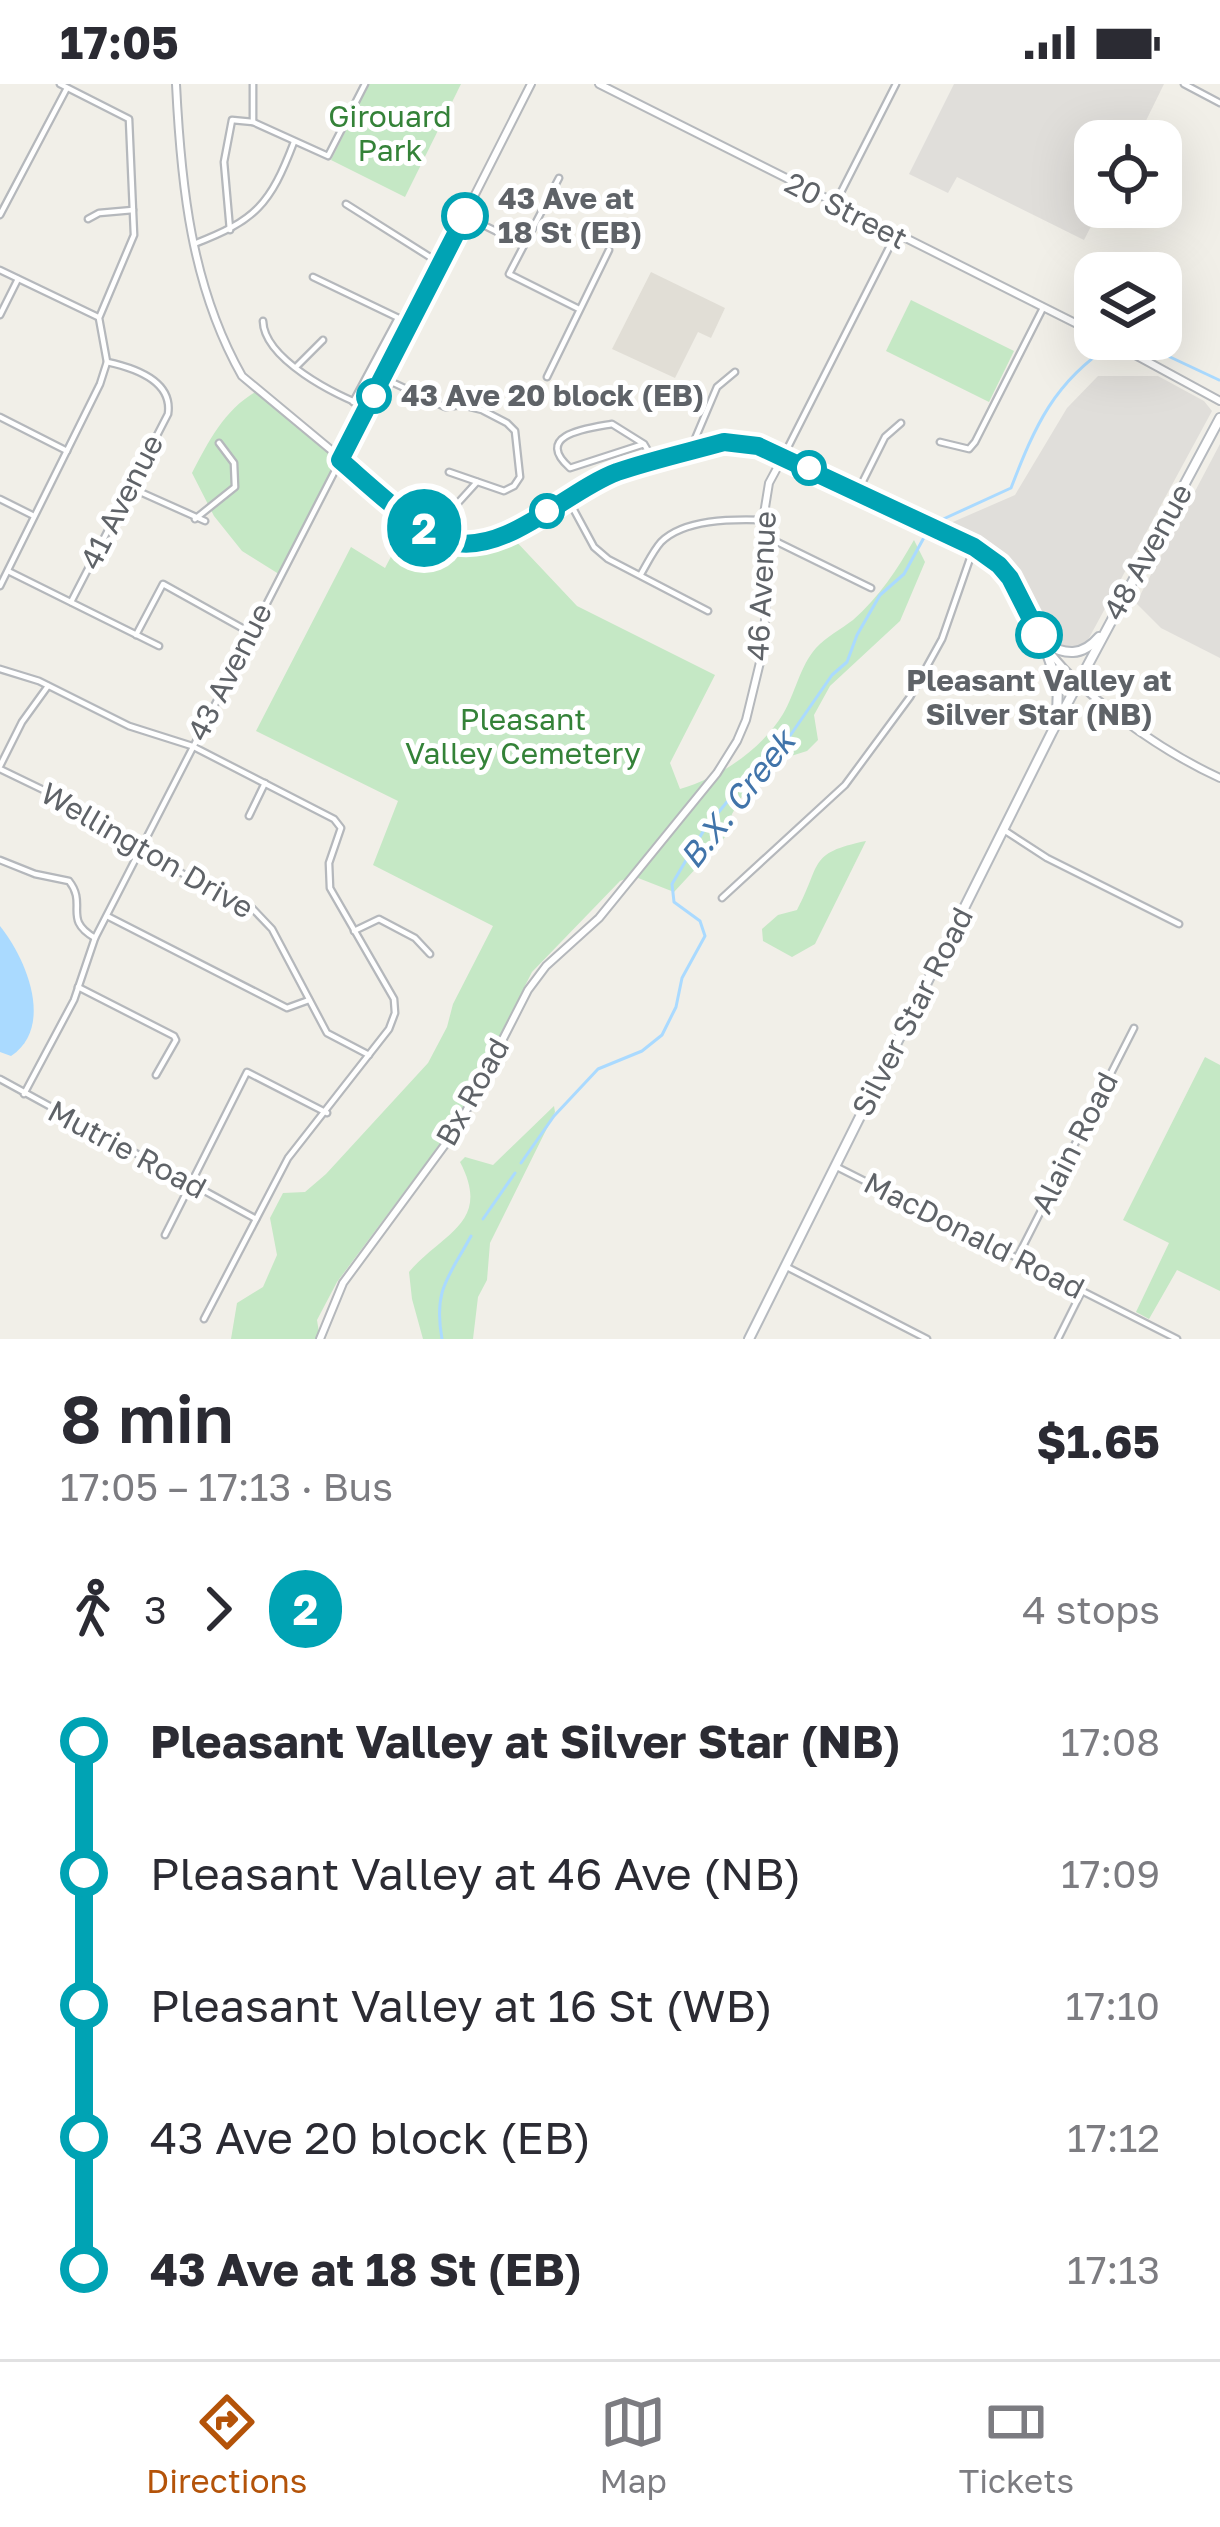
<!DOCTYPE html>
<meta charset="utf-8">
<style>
body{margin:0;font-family:"Golos Text",sans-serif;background:#f2f2f3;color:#2b2b33;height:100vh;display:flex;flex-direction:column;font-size:45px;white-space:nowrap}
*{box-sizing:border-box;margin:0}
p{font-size:39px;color:#7c7c81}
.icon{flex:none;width:66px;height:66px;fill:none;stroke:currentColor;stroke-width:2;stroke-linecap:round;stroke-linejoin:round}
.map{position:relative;height:1255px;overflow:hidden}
.details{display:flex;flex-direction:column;background:#fff;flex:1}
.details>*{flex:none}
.badge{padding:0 24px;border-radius:39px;font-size:42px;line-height:78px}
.fabs{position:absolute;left:1074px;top:36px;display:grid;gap:24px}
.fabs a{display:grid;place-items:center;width:108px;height:108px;border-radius:24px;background:#fff;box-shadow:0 12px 48px #0002;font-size:60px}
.map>.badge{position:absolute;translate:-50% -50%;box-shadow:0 0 0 6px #fff}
.legs{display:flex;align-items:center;gap:18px;height:132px;padding:0 60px;font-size:39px}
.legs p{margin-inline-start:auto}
.summary{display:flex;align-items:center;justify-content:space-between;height:204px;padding:0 60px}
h1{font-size:66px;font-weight:600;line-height:90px}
ul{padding:0 60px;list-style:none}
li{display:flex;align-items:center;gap:42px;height:132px;font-size:45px}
li i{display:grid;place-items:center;width:18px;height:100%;margin:0 15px;background:currentColor}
li i::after{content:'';width:30px;height:30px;margin:-15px;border:9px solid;border-radius:50%;background:#fff}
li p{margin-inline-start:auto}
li:first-child i{background:linear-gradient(#0000 50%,currentColor 0)}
li:last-child i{background:linear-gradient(currentColor 50%,#0000 0)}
.status{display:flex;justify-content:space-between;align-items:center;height:84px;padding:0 60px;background:#fff;direction:ltr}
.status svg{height:33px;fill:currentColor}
.tab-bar{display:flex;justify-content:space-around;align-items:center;height:168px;border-top:3px solid #e1e1e2;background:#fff;font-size:33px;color:#7c7c81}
.tab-bar a{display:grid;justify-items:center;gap:6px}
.tab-bar .current{color:#b45309}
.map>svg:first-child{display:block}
.industrial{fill:#e0deda}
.education{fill:#e1ded6}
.green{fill:#c5e8c5}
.water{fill:#aadaff}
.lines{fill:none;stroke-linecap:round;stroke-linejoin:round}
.stream{stroke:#aadaff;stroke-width:3}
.minor-casing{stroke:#b5b8bc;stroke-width:9}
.tertiary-casing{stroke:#b5b8bc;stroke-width:10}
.secondary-casing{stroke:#b6babf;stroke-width:12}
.minor{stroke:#fff;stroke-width:4.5}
.tertiary{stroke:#fff;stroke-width:6}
.secondary{stroke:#fff;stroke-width:8}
.line-1-casing{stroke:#fff;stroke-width:27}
.line-1{stroke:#00a3b4;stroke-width:18}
.stop-1-dot{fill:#fff;stroke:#00a3b4;stroke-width:6}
.labels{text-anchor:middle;stroke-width:10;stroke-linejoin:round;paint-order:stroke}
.park-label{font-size:30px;fill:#348238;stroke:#fff}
.stop-label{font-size:30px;font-weight:bold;fill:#5f6368;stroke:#fff;text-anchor:start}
.street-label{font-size:30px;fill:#5f6368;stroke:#fff}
.water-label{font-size:33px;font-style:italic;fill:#4174aa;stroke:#fff}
</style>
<div class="status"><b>17:05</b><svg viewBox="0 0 49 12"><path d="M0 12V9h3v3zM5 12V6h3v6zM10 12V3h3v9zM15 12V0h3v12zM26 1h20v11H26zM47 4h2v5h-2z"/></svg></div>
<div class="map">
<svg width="1220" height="1255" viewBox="0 0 1220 1255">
<rect width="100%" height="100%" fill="#f1efe8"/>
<g class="industrial">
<polygon points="954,0 1164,0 1136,57 1095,57 1095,123 1101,123 1084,156 957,93 948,109 909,90"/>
<polygon points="1098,292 1158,292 1204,317 1212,327 1089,554 1081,562 1066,564 1047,545 1024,495 1008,474 946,441 1015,411 1067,324"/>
<polygon points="1220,360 1220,574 1161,544 1136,519"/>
</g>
<polygon class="education" points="651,188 725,224 711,254 698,248 675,294 612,265"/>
<g class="green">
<polygon points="369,0 461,0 405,113 331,76"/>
<polygon points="911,216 1014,267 989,318 886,267"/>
<path d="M257 307 338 372 282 492 242 467 214 432 192 389C209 357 224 326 257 307Z"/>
<path d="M408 440 463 470 512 453 577 522 715 591 670 679 680 705C719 694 761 666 783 630 795 610 800 582 816 564 826 553 841 545 853 536 879 513 897 486 914 456L925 478 900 537 830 602 814 631 818 656 807 667 759 682 732 730 725 753 674 808 633 792 620 797 532 888 455 1040 337 1198 317 1236 320 1255H231L237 1219 263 1203 277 1171 270 1134 283 1109 305 1108 326 1090 428 979 447 943 453 920 493 842 373 781 398 717 256 647 351 463 385 484Z"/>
<path d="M866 757 815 860 792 873 763 857 762 845 778 831 797 826C822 780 807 769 866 757Z"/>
<polygon points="1205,973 1220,981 1220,1207 1177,1186 1149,1235 1136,1228 1169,1159 1123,1136"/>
<path d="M554 1022 555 1028 490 1159 487 1196 478 1213 473 1255H423L412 1215 409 1188C443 1148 492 1139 460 1078L465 1073 493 1081Z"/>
</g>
<path class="water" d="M0 842C26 874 55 943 11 972L0 968Z"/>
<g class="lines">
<g class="stream">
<polyline points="1133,255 1139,258"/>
<polyline points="1153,265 1219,296"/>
<path d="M939 437 1011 404C1035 342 1054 298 1111 261"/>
<polyline points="521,1079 554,1032 598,985 642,967 662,951 676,923 682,894 705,852 700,837 674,818 672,800 704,746 758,680 785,659 832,591 847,578 857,551 880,511 904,490 927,448"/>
<polyline points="483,1135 515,1089"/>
<path d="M442 1255C433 1205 449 1193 471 1152"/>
</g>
<defs>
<g id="minor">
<polyline points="253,0 253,38"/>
<polyline points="1184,0 1220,19"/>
<polyline points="559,94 509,190 579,225"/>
<polyline points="836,118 896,0"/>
<polyline points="346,120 441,180"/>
<polyline points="0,131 67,4"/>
<polyline points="465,132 524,161"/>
<polyline points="88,135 99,129 133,126"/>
<polyline points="230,146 224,78 232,36 253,38 328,72 365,0"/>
<path d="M194 160C256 136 270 121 294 58"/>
<polyline points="0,186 98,233"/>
<polyline points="313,193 411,240"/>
<polyline points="0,231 18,195"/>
<path d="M263 237C264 275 336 312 368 323"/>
<polyline points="296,283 323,256"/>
<polyline points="547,293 609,166"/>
<polyline points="383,294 445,323 462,321 482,326 507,339 515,347 520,393 514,402 504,407 449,388"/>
<polyline points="353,318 398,234"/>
<polyline points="0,333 67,367"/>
<polyline points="940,358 969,365 975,358 1043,224"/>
<path d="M644 360 570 384C532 350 590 344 612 340L644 360 654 377"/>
<polyline points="692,362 717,303 735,288"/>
<polyline points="783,373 895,152"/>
<polyline points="129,403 205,437"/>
<polyline points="858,407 885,353 901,339"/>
<polyline points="0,415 32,431"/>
<polyline points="568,415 594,463 608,475 708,527"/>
<polyline points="457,420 477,398"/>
<polyline points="195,435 235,403 234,379 219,359"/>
<polyline points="765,452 871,504"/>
<polyline points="434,468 441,455"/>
<polyline points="8,487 159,562"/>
<path d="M641 490C647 480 653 467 661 458 684 435 732 435 762 436"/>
<polyline points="0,502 100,300 107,278 99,234 134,151 129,35 60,0"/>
<path d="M71 518 168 330C173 297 135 284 107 278"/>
<polyline points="136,551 163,500 251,549"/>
<polyline points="0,585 39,597 129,642 192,662 334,735 341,744 329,779 330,804 394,915 395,929 389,945 288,1074 204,1235"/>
<polyline points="0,682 22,638 48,602"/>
<polyline points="0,685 91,729 123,760 252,824 272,845 327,949 369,971"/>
<polyline points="249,732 265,699"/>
<polyline points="1004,746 1047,774 1179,840"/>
<path d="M0 776 35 790 69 797C88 821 62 835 95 854"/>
<polyline points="722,814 845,701 910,613 942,555 974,463"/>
<polyline points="107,832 287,924 309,916"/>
<polyline points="354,847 379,835 415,854 430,870"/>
<polyline points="78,903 174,952 176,956 156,991"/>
<polyline points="0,995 256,1135"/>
<polyline points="24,1010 74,916 95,854 340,377"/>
<polyline points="835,1082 1177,1255"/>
<polyline points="165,1151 247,988 327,1029"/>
<polyline points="1017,1174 1134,944"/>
<polyline points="785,1182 927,1255"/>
<polyline points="1058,1255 1082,1207"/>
</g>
<g id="tertiary">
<path d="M176 0C181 101 191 202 242 292L431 449C495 486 558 412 614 389 656 373 714 352 758 362L986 471C1015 494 1023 527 1042 557 1076 609 1163 668 1220 694"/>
<polyline points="599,0 1095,249"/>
<polyline points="1106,255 1220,317"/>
<polyline points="340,377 531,0"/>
<polyline points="320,1255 343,1199 458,1043 528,906 546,882 599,834 717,689 737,657 746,636 762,570 766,524 763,436 769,399 783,373"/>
</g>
<g id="secondary">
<polyline points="1043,558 1058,601 1057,631"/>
<path d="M1044 559C1065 571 1082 573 1099 553"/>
<polyline points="749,1255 1052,648 1220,334"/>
</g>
</defs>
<use href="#minor" class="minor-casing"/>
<use href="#tertiary" class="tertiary-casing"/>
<use href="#secondary" class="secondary-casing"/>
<use href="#minor" class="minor"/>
<use href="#tertiary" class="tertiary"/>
<use href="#secondary" class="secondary"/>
</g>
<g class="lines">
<defs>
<path id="line-1" d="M465 132 340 376C365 397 422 452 451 458 507 471 566 407 617 388 652 376 688 368 724 358L758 362 974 463 999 481 1010 494 1039 551"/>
</defs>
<use href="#line-1" class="line-1-casing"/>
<use href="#line-1" class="line-1"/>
</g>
<g class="stop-1-dot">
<circle cx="465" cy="132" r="21"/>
<circle cx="374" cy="312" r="15"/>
<circle cx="809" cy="384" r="15"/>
<circle cx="547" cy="427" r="15"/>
<circle cx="1039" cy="551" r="21"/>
</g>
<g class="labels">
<g class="park-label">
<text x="390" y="43">Girouard<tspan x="390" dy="34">Park</tspan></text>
<text x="523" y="646">Pleasant<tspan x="523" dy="34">Valley Cemetery</tspan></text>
</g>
<g class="stop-label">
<text x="498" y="125">43 Ave at<tspan x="498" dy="34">18 St (EB)</tspan></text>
<text x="401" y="322">43 Ave 20 block (EB)</text>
<text x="1039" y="607" text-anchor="middle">Pleasant Valley at<tspan x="1039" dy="34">Silver Star (NB)</tspan></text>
</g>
<g class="street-label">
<text transform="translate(846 127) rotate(27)" y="10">20 Street</text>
<text transform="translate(122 418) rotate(-63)" y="10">41 Avenue</text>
<text transform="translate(1148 468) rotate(-61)" y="10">48 Avenue</text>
<text transform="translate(762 502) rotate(-87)" y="10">46 Avenue</text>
<text transform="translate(230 588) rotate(-63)" y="10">43 Avenue</text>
<text transform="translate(147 767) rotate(30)" y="10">Wellington Drive</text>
<text transform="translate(913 928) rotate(-63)" y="10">Silver Star Road</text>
<text transform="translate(473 1008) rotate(-61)" y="10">Bx Road</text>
<text transform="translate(1075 1059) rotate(-63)" y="10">Alain Road</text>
<text transform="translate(127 1066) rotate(28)" y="10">Mutrie Road</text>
<text transform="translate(974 1152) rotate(27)" y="10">MacDonald Road</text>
</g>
<g class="water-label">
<text transform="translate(737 715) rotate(-52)" y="12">B.X. Creek</text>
</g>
</g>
</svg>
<div class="fabs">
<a><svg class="icon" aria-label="locate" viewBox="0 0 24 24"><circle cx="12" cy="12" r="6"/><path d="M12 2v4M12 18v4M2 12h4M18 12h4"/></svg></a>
<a><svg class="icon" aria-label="layers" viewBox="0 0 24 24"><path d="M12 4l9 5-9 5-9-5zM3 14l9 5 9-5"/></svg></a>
</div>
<b class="badge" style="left:424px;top:444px;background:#00a3b4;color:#fff">2</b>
</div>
<section class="details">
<div class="summary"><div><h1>8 min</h1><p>17:05 – 17:13 · Bus</p></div><b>$1.65</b></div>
<div class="legs"><svg class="icon" aria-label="walk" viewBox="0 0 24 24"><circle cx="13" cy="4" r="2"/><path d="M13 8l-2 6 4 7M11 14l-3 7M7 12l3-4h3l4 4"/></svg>3<svg class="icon" aria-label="forward" viewBox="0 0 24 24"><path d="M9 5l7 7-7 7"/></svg><b class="badge" style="background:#00a3b4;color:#fff">2</b><p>4 stops</p></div>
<ul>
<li><i style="color:#00a3b4"></i><b>Pleasant Valley at Silver Star (NB)</b><p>17:08</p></li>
<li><i style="color:#00a3b4"></i><span>Pleasant Valley at 46 Ave (NB)</span><p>17:09</p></li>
<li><i style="color:#00a3b4"></i><span>Pleasant Valley at 16 St (WB)</span><p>17:10</p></li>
<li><i style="color:#00a3b4"></i><span>43 Ave 20 block (EB)</span><p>17:12</p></li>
<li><i style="color:#00a3b4"></i><b>43 Ave at 18 St (EB)</b><p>17:13</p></li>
</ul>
</section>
<nav class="tab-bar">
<a class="current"><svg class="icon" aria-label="directions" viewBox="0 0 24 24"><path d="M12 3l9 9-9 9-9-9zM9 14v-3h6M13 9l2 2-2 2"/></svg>Directions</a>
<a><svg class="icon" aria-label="map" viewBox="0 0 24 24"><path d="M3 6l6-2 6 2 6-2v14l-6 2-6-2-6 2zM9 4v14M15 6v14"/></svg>Map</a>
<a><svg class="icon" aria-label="tickets" viewBox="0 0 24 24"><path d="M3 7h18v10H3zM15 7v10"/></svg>Tickets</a>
</nav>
